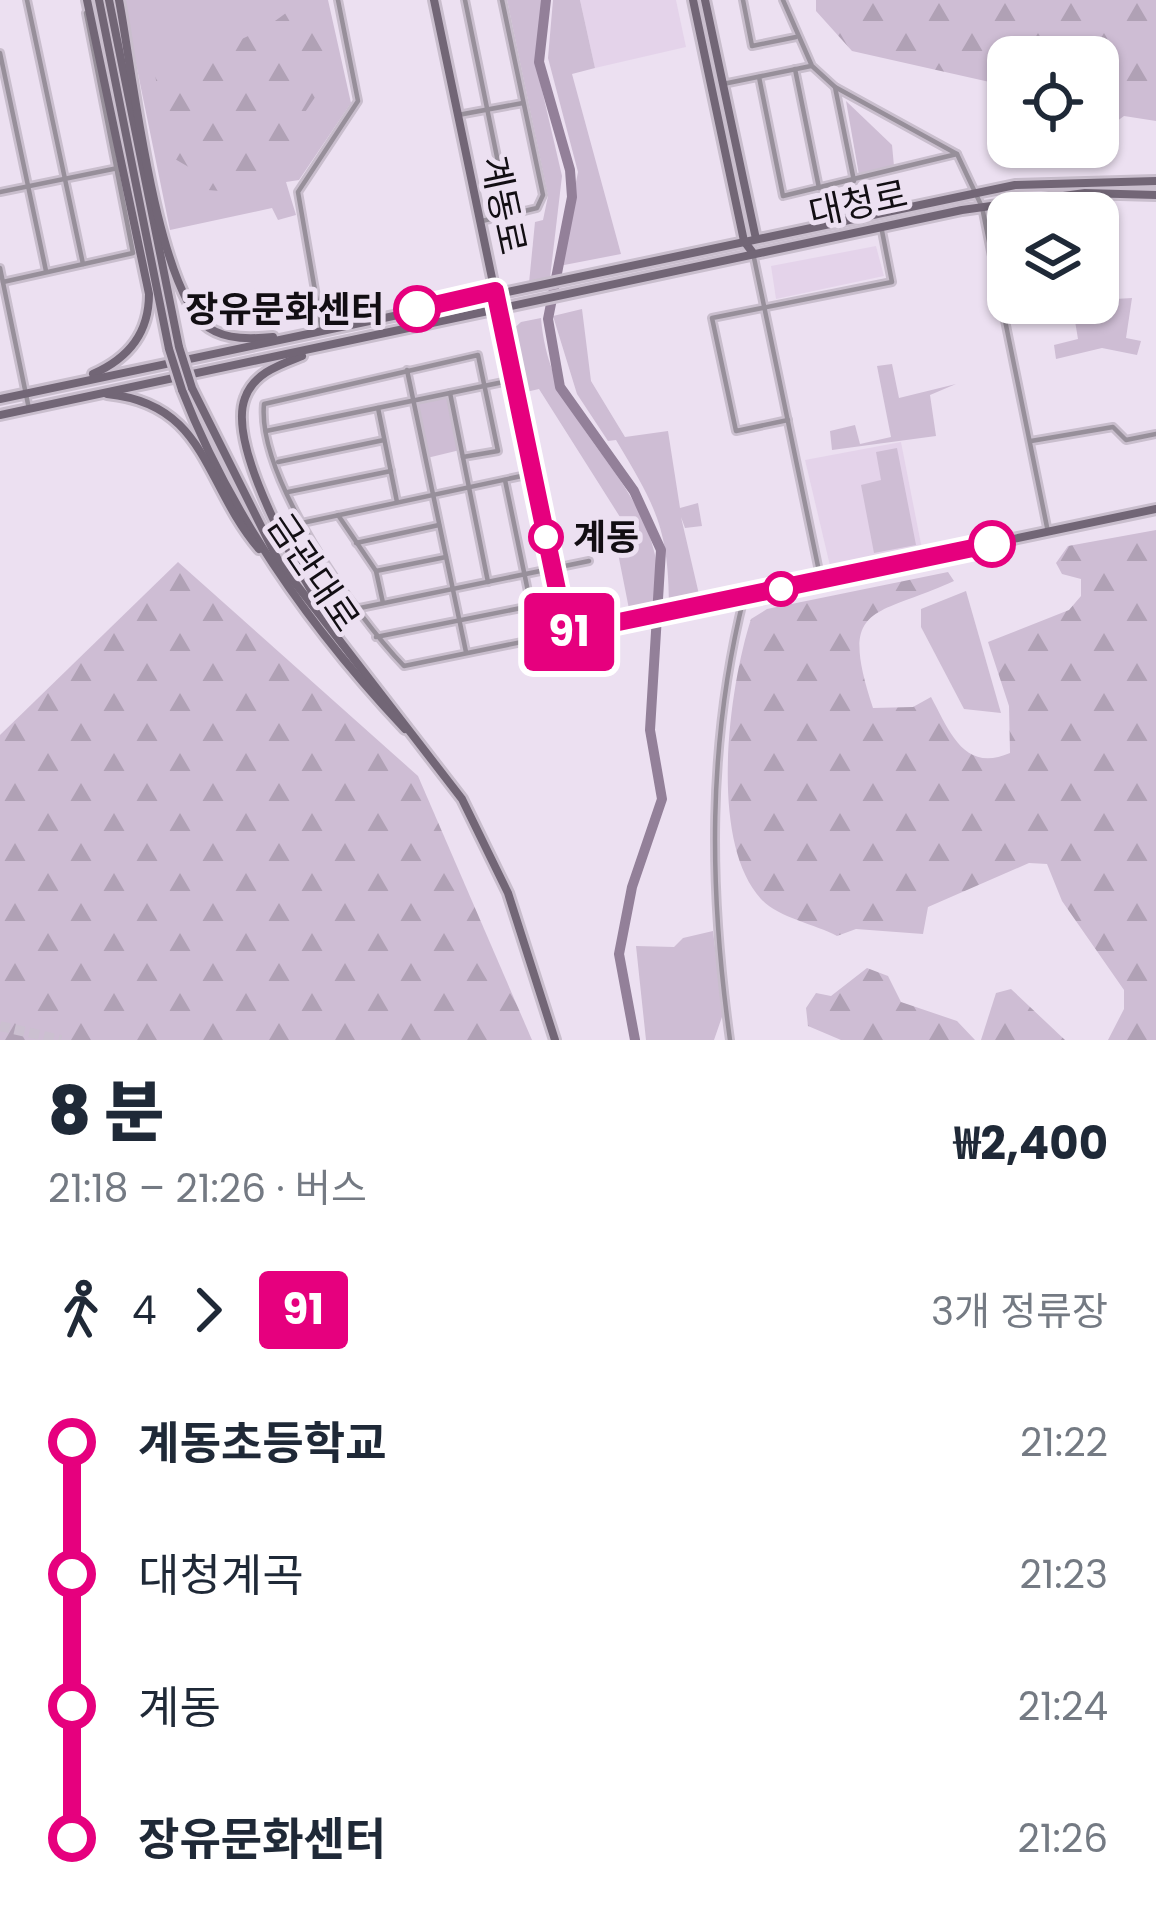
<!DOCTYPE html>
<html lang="ko">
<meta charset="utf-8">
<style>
body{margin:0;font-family:Poppins,"Noto Sans KR",sans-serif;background:#f6f6f7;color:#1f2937;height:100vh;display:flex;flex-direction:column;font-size:45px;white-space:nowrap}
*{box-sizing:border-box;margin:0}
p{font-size:39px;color:#747a83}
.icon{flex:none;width:66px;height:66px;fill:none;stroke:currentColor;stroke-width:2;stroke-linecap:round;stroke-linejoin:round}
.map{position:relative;height:1040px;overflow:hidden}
.details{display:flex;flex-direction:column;background:#fff;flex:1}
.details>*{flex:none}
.badge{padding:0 24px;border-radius:9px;font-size:42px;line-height:78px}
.controls{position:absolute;left:987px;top:36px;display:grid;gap:24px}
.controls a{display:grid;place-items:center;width:132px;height:132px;border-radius:24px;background:#fff;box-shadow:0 3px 9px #0004;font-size:60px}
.map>.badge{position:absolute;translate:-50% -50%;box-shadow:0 0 0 6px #fff}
.legs{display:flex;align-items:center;gap:18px;height:132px;padding:0 48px;font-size:39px}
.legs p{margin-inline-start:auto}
.head{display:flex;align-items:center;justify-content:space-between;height:204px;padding:0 48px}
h1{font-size:66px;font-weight:800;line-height:90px}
ul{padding:0 48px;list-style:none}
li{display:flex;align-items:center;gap:42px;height:132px;font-size:45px}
li i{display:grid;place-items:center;width:18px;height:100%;margin:0 15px;background:currentColor}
li i::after{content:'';width:30px;height:30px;margin:-15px;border:9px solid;border-radius:50%;background:#fff}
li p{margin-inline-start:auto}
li:first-child i{background:linear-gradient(#0000 50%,currentColor 0)}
li:last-child i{background:linear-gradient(currentColor 50%,#0000 0)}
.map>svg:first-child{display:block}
.built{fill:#e4d3ea}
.green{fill:#cebdd4}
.forest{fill:url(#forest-firs)}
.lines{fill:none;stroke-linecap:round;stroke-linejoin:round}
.river{stroke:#938099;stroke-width:10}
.highway-tunnel{stroke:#cbc0d0;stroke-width:10;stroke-dasharray:10 5;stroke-linecap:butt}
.street-casing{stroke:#c9becd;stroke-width:10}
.secondary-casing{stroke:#c9becd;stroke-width:14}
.street{stroke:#978f9a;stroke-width:4.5}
.secondary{stroke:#726676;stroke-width:8}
.secondary-bridge-casing{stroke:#c9becd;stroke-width:14;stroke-linecap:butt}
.secondary-bridge{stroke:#726676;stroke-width:8}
.line-1-casing{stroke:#fff;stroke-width:27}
.line-1{stroke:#e6007e;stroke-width:18}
.stop-1-dot{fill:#fff;stroke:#e6007e;stroke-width:6}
.labels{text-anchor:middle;stroke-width:10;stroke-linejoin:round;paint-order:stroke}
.street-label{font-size:36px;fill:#120e13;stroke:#ece0f1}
.stop-label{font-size:36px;font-weight:bold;fill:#120e13;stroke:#ece0f1;text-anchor:end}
</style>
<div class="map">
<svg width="1156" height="1040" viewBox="0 0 1156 1040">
<defs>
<pattern id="forest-firs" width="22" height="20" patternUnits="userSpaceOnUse" patternTransform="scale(3)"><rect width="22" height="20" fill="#cebdd4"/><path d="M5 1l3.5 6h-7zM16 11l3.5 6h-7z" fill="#b0a1b5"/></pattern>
</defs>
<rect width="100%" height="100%" fill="#ece0f1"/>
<g class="built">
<polygon points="580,0 676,0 686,47 595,68"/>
<polygon points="876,246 884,276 776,299 771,266"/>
<polygon points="901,442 922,549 831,570 805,460"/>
</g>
<g class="green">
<polygon points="123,0 328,0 351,103 299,180 286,182 296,215 278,220 272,208 170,230"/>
<polygon points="507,0 542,0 535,60 562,176 550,278 529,283 535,222 543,220 548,196"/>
<polygon points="553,0 580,0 595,68 572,74 621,254 559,266 578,172 548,58"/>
<polygon points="846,101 892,145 894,166 859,175"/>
<polygon points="1132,298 1126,338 1141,341 1137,355 1102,348 1056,359 1054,345 1078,339 1074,315 1098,300"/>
<path d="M582 309 591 381 625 437 668 431 680 508 698 503 702 526 685 528 681 517 701 603 669 609C669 529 656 507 616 440L608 441 577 394 553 316Z"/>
<path d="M541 318C549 423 635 466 655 555 658 572 654 594 653 612L631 619 612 523 620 517 539 389 526 392 510 332 521 322Z"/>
<polygon points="892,364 899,398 956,384 930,395 936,436 832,450 830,431 855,425 860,444 891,437 877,366"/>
<polygon points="448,394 460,450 427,458 415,401"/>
<polygon points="897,448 916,545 874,553 861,485 881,480 876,452"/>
<polygon points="966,591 1001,713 964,709 921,627 921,609"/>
<polygon points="713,931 723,1014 714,1040 646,1040 636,946 674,947 683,938"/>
</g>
<g class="forest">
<polygon points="816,0 1156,0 1156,121 1124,116 1098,135 1098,57 1008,57 1008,124 994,83 852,51 816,11"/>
<path d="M296 4 329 15 328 78 295 127 298 167 243 193 208 190 199 173 168 155 154 68C204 53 258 41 296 4Z"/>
<path d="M1156 530V1040H1108L1124 1009V990L1062 901 1047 864 1029 863 928 907 923 934 856 929 837 936C815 924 778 918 761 899 708 841 729 688 751 619L767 609 948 572 954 581C873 618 838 602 873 708L913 707 931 697C950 732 964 773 1010 753L1009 706 988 642 1069 610 1081 596V579L1062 574 1056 563 1068 546Z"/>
<polygon points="178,562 418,776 532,1040 0,1040 0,735"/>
<polygon points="867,968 888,976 901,1002 957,1021 975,1040 841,1040 808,1026 806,1008 816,993 831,996"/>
<polygon points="1011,989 1065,1040 981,1040 996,993"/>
</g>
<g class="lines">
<polyline class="river" points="546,0 539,62 570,170 572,197 548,319 560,387 634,491 661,550 650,730 662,799 632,887 619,954 635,1040"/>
<polyline class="highway-tunnel" points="0,1026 61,1040"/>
<defs>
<g id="street">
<polyline points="27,0 83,264"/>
<polyline points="465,0 509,216"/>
<polyline points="743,0 752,46 796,37"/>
<polyline points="783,0 812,66 835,87 957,154 982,207 1048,532"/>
<polyline points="0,53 46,271"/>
<polyline points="795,69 819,188"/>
<polyline points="759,77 783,196 957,154"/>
<polyline points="723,84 811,66"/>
<polyline points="835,87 854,181"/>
<polyline points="458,115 523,103"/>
<polyline points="0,192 118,168"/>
<polyline points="482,221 537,208 543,195 502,0"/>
<polyline points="753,253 820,576"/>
<polyline points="0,268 29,409"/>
<polyline points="3,282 133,253 86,13"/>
<polyline points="322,331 298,192 358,101 338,0"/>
<polyline points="407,370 466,652"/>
<polyline points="450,393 488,582"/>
<polyline points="378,408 397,502"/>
<polyline points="788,420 736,431 712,318 892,282 881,226"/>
<polyline points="266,431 513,380"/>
<polyline points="1031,441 1113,427 1126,440 1156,434"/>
<path d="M463 457 498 451 478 355 264 404C257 477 355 615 404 666L566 633"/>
<polyline points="278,462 384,440"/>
<polyline points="288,492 391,471"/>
<polyline points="338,515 376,571 383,603"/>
<polyline points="302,523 531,474"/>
<polyline points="356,543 439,525"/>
<polyline points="376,571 446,557"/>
<polyline points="355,609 589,561"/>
<polyline points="376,637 531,606 505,480"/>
<path d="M730 1040C709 889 707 745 744 597"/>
</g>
<g id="secondary">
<path d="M87 0 149 294C149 333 129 358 93 374"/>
<polyline points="99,0 169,349"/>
<polyline points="109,0 179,347"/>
<path d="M119 0C132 67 156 293 209 328 227 340 252 339 273 337"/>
<polyline points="434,0 566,633 1156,509"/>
<polyline points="693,0 744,241 753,253"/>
<polyline points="705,0 756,239"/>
<path d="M302 356C279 365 254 373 245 398 225 449 309 590 338 634"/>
<polyline points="192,388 279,562 462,799 508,893 555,1040"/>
<path d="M182 390C232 518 311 629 405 729"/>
<path d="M107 394C207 404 203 483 259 549"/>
<polyline points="0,399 1015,185 1156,181"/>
<polyline points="0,415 962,210 1085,193 1156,195"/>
</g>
</defs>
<use href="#street" class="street-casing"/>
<use href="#secondary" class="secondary-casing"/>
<use href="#street" class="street"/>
<use href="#secondary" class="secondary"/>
<defs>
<g id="secondary-bridge">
<polyline points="179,347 192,388"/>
<polyline points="169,349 182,390"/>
</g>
</defs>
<use href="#secondary-bridge" class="secondary-bridge-casing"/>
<use href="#secondary-bridge" class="secondary-bridge"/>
</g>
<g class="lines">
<defs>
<polyline id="line-1" points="417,309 495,291 566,633 992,544"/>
</defs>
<use href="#line-1" class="line-1-casing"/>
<use href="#line-1" class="line-1"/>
</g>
<g class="stop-1-dot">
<circle cx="417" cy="309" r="21"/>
<circle cx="546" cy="537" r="15"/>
<circle cx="992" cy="544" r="21"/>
<circle cx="781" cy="589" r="15"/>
</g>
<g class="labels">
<g class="street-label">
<text transform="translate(858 203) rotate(-12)" y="13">대청로</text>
<text transform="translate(504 205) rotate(78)" y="13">계동로</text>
<text transform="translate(314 572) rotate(56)" y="13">금관대로</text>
</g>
<g class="stop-label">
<text x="384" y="322">장유문화센터</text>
<text x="573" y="550" text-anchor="start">계동</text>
</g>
</g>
</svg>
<div class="controls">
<a><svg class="icon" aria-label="locate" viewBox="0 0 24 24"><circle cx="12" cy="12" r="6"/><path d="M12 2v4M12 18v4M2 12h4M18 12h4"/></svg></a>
<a><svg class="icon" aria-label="layers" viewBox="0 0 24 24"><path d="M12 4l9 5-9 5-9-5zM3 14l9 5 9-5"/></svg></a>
</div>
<b class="badge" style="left:569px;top:632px;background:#e6007e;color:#fff">91</b>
</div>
<section class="details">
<div class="head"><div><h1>8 분</h1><p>21:18 – 21:26 · 버스</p></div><b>₩2,400</b></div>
<div class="legs"><svg class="icon" aria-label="walk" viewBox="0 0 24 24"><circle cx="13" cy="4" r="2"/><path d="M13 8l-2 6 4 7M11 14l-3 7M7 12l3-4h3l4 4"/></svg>4<svg class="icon" aria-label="forward" viewBox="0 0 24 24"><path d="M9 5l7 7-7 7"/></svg><b class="badge" style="background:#e6007e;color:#fff">91</b><p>3개 정류장</p></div>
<ul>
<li><i style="color:#e6007e"></i><b>계동초등학교</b><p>21:22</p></li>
<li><i style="color:#e6007e"></i><span>대청계곡</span><p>21:23</p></li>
<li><i style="color:#e6007e"></i><span>계동</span><p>21:24</p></li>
<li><i style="color:#e6007e"></i><b>장유문화센터</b><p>21:26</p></li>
</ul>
</section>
